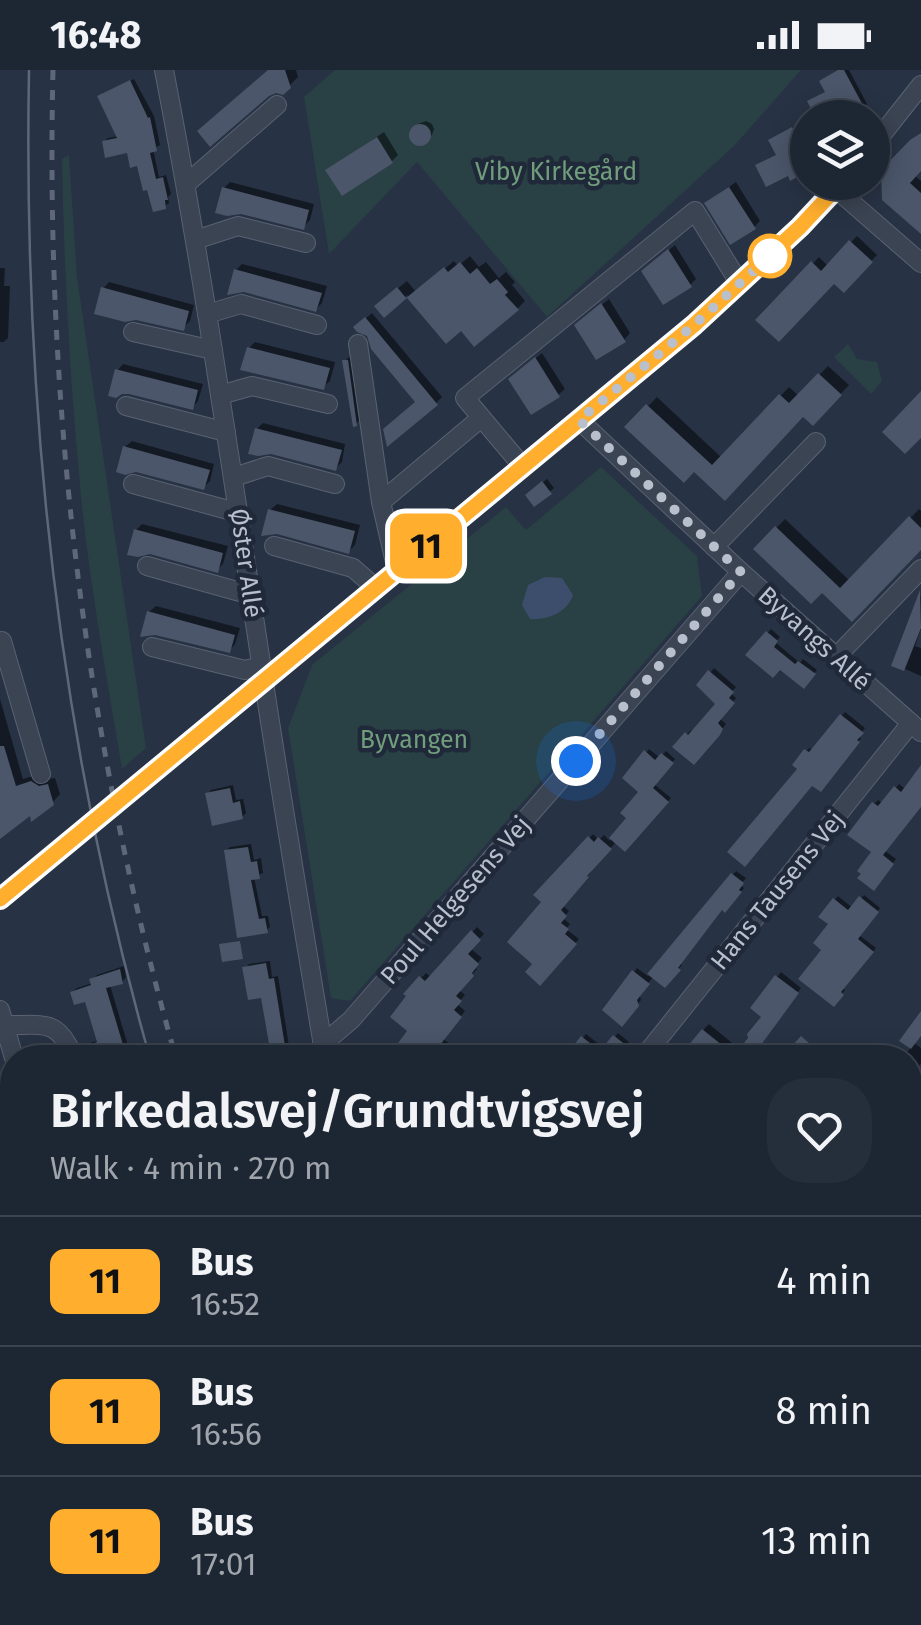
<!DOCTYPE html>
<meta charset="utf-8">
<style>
body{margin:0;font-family:"Fira Sans",sans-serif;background:#252e3b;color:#f1f3f6;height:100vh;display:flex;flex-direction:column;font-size:38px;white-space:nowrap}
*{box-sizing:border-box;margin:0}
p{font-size:32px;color:#a0a5ac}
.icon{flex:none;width:55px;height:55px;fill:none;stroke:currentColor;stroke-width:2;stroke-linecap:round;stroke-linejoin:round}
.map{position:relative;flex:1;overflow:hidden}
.side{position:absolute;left:0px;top:975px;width:922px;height:580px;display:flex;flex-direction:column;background:#1d2633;border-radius:40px 40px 0 0;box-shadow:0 5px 25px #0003,0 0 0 2px #3b434e}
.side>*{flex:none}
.badge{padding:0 20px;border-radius:15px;font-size:35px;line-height:65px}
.tools{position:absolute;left:790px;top:30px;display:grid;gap:20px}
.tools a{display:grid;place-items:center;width:100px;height:100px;border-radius:50%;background:#1d2633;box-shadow:0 5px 25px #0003,0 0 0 2px #3b434e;font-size:50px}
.you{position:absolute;width:50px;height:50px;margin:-25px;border:8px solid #fff;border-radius:50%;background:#1a73e8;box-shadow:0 0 0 15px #1a73e833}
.map>.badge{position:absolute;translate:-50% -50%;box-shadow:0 0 0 5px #fff}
.round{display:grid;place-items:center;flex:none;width:105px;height:105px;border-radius:40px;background:#252e3b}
.head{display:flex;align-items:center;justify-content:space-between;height:170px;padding:0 50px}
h1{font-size:48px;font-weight:600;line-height:75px}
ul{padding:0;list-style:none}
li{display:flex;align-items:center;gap:30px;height:130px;padding:0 50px;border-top:2px solid #3b434e}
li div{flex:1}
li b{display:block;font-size:38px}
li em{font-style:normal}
li .badge{min-width:110px;font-weight:700;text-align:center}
.status{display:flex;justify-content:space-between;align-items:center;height:70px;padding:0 50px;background:#1d2633;direction:ltr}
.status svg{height:28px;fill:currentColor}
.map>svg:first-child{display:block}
.green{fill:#294045}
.water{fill:#3d4e6d}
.shadow{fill:#0007}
.building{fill:#4b566a}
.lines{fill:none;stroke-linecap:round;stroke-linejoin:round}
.minor-casing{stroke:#5a6271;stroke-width:20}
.minor{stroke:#3b4453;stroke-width:18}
.tram{stroke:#5e687a;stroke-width:2.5}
.rail{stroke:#5e687a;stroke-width:5;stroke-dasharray:10 10;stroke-linecap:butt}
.line-casing{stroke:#fff;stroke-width:22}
.line{stroke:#ffae2d;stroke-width:15}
.walk{stroke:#b9c0cd;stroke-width:10;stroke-dasharray:0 18}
.stop-dot{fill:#fff;stroke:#ffae2d;stroke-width:5}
.labels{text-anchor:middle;stroke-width:9;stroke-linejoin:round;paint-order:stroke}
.park-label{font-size:25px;fill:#709e7d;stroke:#202939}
.street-label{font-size:25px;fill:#b9c0cd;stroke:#202939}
</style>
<div class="status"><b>16:48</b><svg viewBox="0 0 49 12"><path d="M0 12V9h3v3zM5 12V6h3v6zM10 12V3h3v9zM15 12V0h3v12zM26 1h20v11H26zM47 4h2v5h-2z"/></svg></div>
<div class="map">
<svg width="921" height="1555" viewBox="0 0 921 1555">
<rect width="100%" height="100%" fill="#273244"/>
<g class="green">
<polygon points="335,0 801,0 735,75 547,247 417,92 329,184 304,27"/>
<path d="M69 85 77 207 146 678 122 699C107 608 90 518 81 426 70 314 64 202 62 89Z"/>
<polygon points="848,274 857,289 877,292 882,311 871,324 834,287"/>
<polygon points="601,397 697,486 702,526 350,931 331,928 288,658 312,595 506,437 526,460"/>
</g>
<path class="water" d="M545 507 562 508 573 525C567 543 547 550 530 549L522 535 528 515Z"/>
<g class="shadow">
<polygon points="271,0 296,0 298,7 289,16 275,20"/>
<polygon points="840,0 849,0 867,34 844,48 810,48 817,44"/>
<polygon points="134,9 154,46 160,75 153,79 159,107 166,105 171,124 168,127 169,133 165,136 129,80 104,72 108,68 119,66 103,23"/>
<polygon points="808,49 808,66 803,69 808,77 808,98 774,68"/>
<polygon points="426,51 432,54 434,59 432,65 420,74 414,71 411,64 418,54"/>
<polygon points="384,62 398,85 392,91 328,100"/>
<polygon points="921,63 921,98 914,105 921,111 921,161 883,101"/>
<polygon points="230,112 314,134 310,150 303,157 241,141 224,118"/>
<polygon points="736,112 760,151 754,157 707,133"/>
<polygon points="857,166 877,185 844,220 834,211 759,250 819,187 828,196"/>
<polygon points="675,175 696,209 690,215 651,195"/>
<polygon points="470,186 479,197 486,192 499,208 506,202 515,212 512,215 525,231 517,239 462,258 446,270 407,225 384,244 386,228 407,211 416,222 454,191 458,196"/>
<polygon points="242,194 327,216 322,233 316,239 236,200"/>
<polygon points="0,198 5,198 4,216 10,216 8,268 4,272 0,272"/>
<polygon points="109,212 194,235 190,251 183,258 103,219"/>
<polygon points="609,229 630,263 624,270 584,249"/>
<polygon points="372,243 442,327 436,333 369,264 356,257"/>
<polygon points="255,272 335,292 330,311 323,317 249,278"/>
<polygon points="542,283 565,319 558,325 517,303"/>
<polygon points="349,287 351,287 360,350 356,354 345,291"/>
<polygon points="123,294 203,314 198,331 192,338 117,301"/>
<polygon points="828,296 849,315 813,353 803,344 725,427 695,399 628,357 657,327 722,388 789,317 799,326"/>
<polygon points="263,353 345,374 342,392 335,399 257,359"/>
<polygon points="132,371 214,394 210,411 203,418 125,377"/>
<polygon points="547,409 554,418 535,434 532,421"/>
<polygon points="277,434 360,455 355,475 349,481 270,440"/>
<polygon points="919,439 921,441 921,476 852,548 822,520 756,479 785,449 850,511"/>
<polygon points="142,454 228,476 223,494 217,500 150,481 136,460"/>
<polygon points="921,525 921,559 915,576 921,578 921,606 894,594"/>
<polygon points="156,536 240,558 235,574 229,581 149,542"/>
<polygon points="771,559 780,567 775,572 800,593 803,589 817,600 804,616 780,597 749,584"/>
<polygon points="714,598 736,617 731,623 736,628 719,648 726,654 723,658 693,692 676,676 691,660 693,662 719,634 700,615"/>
<polygon points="0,629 23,709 40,704 48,709 55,708 60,724 52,733 31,742 0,766"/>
<polygon points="845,642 865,658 859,666 861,668 824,716 813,713 800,699 806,681 810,678 813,680"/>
<polygon points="649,679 660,688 666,681 675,689 654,714 671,728 625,779 617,771 589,801 591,802 562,835 569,841 563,848 570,854 566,859 579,869 540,912 536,893 545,832 536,825 593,764 599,770 604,765 610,771 630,748 642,722 625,708"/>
<polygon points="921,699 921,735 884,780 896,789 877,814 874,734 878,730 883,734 899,714 904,718"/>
<polygon points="233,715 236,730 243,729 246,743 242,747 208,724 211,720"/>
<polygon points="251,774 254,790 261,788 263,803 254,807 262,846 268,846 270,857 266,861 239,865 226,781 230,777"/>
<polygon points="736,801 746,808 740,815 744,818 725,840 722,837 680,893 682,895 664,915 654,906 639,924 641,930 622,953 605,940 637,898 648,906"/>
<polygon points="864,825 880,838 859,865 876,878 842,918 845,920 834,934 824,879 831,854 822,846 838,826 853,838"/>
<polygon points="477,857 484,864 470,878 482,888 474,897 477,899 459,920 465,925 457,934 465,941 443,969 449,973 438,988 410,961 410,926 407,923 426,903 432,908"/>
<polygon points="270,891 272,907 278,906 289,976 285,980 263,925 245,898 249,894"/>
<polygon points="124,896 126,907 122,912 110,915 129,979 134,978 137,988 89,988 85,977 90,973 99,970 87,929 72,922 77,918 93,913 92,910 97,905"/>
<polygon points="781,902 801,918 755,980 764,946 753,938"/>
<polygon points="709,954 732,973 721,988 703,960"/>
<polygon points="618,963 629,972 616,988 567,988 586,964 605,979"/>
<polygon points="914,973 921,978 921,993 914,1002 910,999 910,988 903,988"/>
<polygon points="0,1087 2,1089 5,1087 12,1094 12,1100 0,1113"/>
<polygon points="916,1206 921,1209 921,1235 914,1244 910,1241 910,1213"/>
<polygon points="12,1211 12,1241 6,1244 12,1258 0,1266 0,1228 7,1224 3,1217"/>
<polygon points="12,1312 12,1315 0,1329 0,1321"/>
<polygon points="12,1400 12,1471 0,1486 0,1430 6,1423 0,1413 0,1408"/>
<polygon points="65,1542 72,1542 83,1555 53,1555"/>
<polygon points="157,1542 174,1542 178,1546 171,1555 147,1555"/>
<polygon points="268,1542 301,1542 303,1546 309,1542 341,1542 344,1549 336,1555 274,1555"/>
<polygon points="492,1542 500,1555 441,1555 433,1543"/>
<polygon points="625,1542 647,1542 648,1543 639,1555 621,1555 618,1553"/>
<polygon points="681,1542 708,1542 697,1555 682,1555 688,1548"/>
<polygon points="767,1542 792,1542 791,1555 754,1555 767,1554"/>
<polygon points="842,1542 869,1542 860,1555 844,1555 837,1549"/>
</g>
<g class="building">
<polygon points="268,0 285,0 291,18 283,25 276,23 269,26 210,77 197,61"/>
<polygon points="838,0 844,0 865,39 850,48 816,48 807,31 825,22 819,11"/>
<polygon points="130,10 148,48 150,47 157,81 150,83 156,109 163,107 168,130 165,130 166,139 153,142 147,120 143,121 137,96 130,98 127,83 105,88 102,71 117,68 97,26"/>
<circle cx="420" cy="65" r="11"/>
<polygon points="792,57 808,85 808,101 790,111 788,106 766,117 755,95 776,85 768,70"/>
<polygon points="921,63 921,101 910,113 921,123 921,164 882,130 881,100 910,70"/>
<polygon points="377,67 393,93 342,126 325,100"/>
<polygon points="222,117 309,140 304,160 241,144 227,146 215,143"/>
<polygon points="729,117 756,159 730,175 704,133"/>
<polygon points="849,170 873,192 844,223 834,214 779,272 755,250 811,191 821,201"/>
<polygon points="668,179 692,217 663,235 641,201"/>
<polygon points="460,192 470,204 477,198 490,214 497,209 508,222 505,225 519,240 474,277 461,261 446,274 407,228 384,248 374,236 397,217 406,228 444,197 448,202"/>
<polygon points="234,199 322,223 316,242 244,222 227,225"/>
<polygon points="101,217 189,241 184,261 136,250 125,252 94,244"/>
<polygon points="601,233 626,272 596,290 574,255"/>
<polygon points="365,247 438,335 387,377 383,359 415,332 371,279 367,266 357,262 353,257"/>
<polygon points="247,277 330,298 324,320 240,300"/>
<polygon points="535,287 560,327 531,345 508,309"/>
<polygon points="342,290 348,290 357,356 353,357"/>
<polygon points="115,299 198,320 193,340 129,324 122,324 116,328 108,326"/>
<polygon points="818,303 842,325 813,356 803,347 725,431 694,402 684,413 624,357 646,334 712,395 779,324 789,333"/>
<polygon points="921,321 921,368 905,384 882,362"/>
<polygon points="255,358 342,380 336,401 271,384 258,386 248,384"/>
<polygon points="123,376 210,400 204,420 136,402 125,405 116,402"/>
<polygon points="542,411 552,424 534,437 525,425"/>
<polygon points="268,439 355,461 349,484 277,464 261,466"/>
<polygon points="909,446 921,458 921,480 852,552 822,523 811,534 753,479 775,456 840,518"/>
<polygon points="134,459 223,483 218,503 150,484 138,487 127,485"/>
<polygon points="920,520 921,558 904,601 891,596"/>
<polygon points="147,541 235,565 230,583 155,565 140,567"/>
<polygon points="766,561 778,571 774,577 795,594 798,591 816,604 804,619 780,600 773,608 745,585"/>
<polygon points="708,600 734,622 729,628 735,633 718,653 723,659 720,665 694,695 672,677 685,662 688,665 715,634 696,615"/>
<polygon points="840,644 864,663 857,670 860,672 821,722 812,716 745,797 727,782 797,699 792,695 804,679 809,682"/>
<polygon points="0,676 4,676 16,716 31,711 39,716 48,714 54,735 31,752 30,746 0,769"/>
<polygon points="644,680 655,690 661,683 674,693 653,718 669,732 625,782 609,768 626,748 620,743 638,722 622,708"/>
<polygon points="921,695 921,737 883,785 894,794 874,821 857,808 861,804 857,801 871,782 847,765 872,732 878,736 894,716 901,722"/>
<polygon points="230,718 233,733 240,731 243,749 212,756 205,723"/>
<polygon points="588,766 594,772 598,767 612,779 587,806 589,807 561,840 567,846 561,853 569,859 565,864 577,874 540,916 525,902 532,894 507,872 541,832 533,825"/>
<polygon points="248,777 251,792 257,791 260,809 251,810 259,849 265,848 268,863 237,868 224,780"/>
<polygon points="731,803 744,813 739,820 742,822 725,843 722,840 678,898 681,900 665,918 647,904"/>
<polygon points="859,826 879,842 858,869 874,882 841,922 844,925 834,937 798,909 821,880 813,873 828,854 818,847 833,828 848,840"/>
<polygon points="471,860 481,870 468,884 479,894 472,903 474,906 456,926 462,931 454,940 462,947 440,975 446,979 439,988 387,988 407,961 390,947 406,926 403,924 419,906 425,911"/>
<polygon points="240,871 243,889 222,892 219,874"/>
<polygon points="266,893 269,909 274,908 286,982 271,985 261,928 248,930 242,897"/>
<polygon points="120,899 123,914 106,918 127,988 86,988 83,977 97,972 85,932 74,935 70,922 91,915 89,909"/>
<polygon points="632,900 650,914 637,930 639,936 622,957 602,940"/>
<polygon points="775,905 799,923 752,987 740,978 748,968 747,964 761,947 750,938"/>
<polygon points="921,941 921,966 911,979 899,971"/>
<polygon points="702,959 738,988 700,988 687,977"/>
<polygon points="613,965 627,976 618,988 564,988 581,966 600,981"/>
<polygon points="801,966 826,988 781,988"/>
</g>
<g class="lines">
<defs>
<g id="minor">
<path d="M164 0C203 201 232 404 263 606 282 733 304 860 325 988"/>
<polyline points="872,77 921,15"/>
<polyline points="186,114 277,35"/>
<polyline points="836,119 921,193"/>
<polyline points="195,170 238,156 306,173"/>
<polyline points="207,244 241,234 317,255"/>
<polyline points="133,262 213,280"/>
<polyline points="358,274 381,432"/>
<polyline points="220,325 252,316 328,334"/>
<polyline points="126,336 226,362"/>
<polyline points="579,350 741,502 921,662"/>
<polyline points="523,397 465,328 695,141 740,214"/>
<polyline points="234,407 268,396 335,414"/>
<polyline points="133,414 239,443"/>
<polyline points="274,476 353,498 376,518"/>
<polyline points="714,477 816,372"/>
<polyline points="147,496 251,525"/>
<polyline points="397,501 381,432 481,348"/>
<polyline points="0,572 2,571 41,704"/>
<polyline points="152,577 245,600 261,596"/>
<polyline points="836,587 921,499"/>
<polyline points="0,829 694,255 800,157 842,112"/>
<polyline points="0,940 14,988"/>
<path d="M4 955C44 956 57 947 74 988"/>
<polyline points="322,971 331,967 351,950 741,502"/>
<polyline points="643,988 911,653"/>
<polyline points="910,1082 921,1076"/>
<polyline points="0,1163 12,1150"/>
<polyline points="0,1527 12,1513"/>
<polyline points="236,1542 243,1555"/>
<polyline points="525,1542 533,1555"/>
<polyline points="209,1555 218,1542"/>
<polyline points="547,1555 556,1542"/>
<polyline points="814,1555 817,1542"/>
</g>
</defs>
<use href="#minor" class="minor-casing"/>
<use href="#minor" class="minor"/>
<g class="tram">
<path d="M29 0C23 332 58 667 150 988"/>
<polyline points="360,1542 366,1555"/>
</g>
<g class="rail">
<path d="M53 0C45 333 84 667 176 988"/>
<polyline points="374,1542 380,1555"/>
</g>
</g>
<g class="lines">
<defs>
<polyline id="line" points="0,829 694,255 800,157 842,112"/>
</defs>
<use href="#line" class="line-casing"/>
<use href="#line" class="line"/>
<polyline class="walk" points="576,691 741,502 579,350 694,255 770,186"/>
</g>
<circle class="stop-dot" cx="770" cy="186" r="20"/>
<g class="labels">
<g class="park-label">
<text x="556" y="110">Viby Kirkegård</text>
<text x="414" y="678">Byvangen</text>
</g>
<g class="street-label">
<text transform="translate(247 493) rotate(82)" y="9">Øster Allé</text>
<text transform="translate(815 568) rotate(42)" y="9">Byvangs Allé</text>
<text transform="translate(777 820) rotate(-51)" y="9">Hans Tausens Vej</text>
<text transform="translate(455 830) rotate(-49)" y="9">Poul Helgesens Vej</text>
</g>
</g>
</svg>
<div class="tools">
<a><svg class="icon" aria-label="layers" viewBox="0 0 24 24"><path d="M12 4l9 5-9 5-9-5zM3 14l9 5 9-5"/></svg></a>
</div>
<div class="you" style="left:576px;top:691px"></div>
<b class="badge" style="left:426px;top:476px;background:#ffae2d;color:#111">11</b>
<section class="side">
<div class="head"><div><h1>Birkedalsvej/Grundtvigsvej</h1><p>Walk · 4 min · 270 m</p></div><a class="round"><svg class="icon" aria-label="heart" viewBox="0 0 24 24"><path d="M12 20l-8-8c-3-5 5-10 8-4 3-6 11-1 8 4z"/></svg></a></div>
<ul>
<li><span class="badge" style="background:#ffae2d;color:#111">11</span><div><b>Bus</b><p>16:52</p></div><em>4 min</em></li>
<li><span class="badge" style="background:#ffae2d;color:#111">11</span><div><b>Bus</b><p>16:56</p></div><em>8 min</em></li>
<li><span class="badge" style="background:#ffae2d;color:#111">11</span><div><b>Bus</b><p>17:01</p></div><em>13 min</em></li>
</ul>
</section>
</div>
